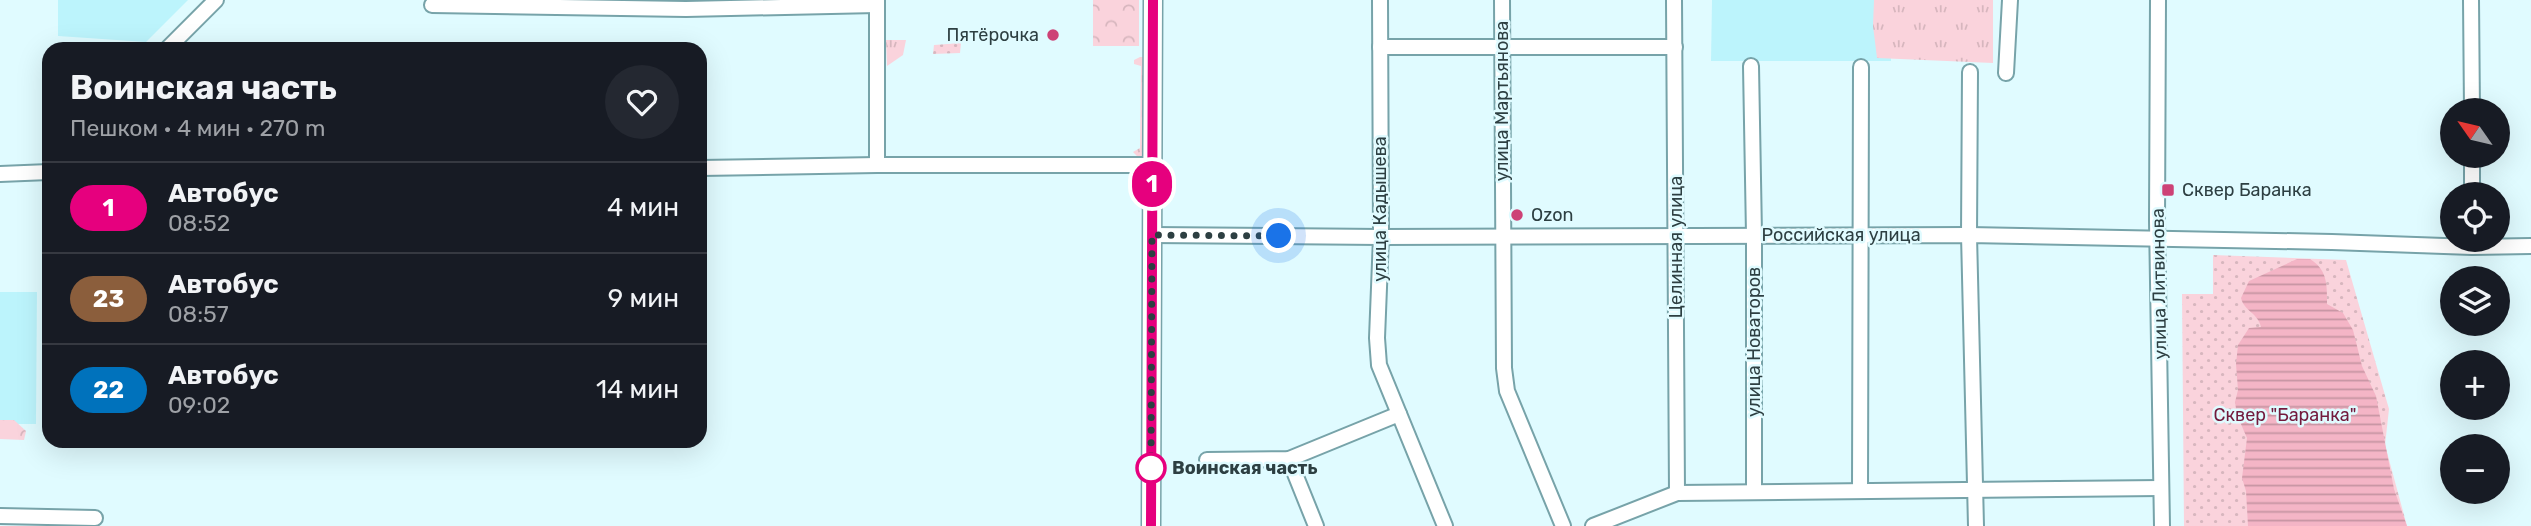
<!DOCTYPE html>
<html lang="ru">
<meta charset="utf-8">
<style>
body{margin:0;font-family:Rubik,sans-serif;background:#242831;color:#f1f3f6;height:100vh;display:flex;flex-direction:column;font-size:26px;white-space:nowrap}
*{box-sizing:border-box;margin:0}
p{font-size:23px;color:#9ea1a6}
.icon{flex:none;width:38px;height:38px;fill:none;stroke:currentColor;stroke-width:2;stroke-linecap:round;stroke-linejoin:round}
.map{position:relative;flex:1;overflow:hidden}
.drawer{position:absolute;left:42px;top:42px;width:665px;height:406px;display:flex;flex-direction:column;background:#171b24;border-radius:21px;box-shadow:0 7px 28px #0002}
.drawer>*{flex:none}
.badge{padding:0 14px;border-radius:23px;font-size:24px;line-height:46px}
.needle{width:46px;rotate:304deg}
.buttons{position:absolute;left:2440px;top:98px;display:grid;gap:14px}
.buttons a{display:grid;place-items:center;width:70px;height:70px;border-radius:50%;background:#171b24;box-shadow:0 7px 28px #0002;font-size:35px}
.you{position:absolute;width:35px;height:35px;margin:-18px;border:5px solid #fff;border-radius:50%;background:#1a73e8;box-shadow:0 0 0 10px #1a73e833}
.map>.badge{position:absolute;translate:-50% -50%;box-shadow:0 0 0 4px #fff}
.round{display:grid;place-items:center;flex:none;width:74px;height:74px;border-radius:37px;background:#242831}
.headline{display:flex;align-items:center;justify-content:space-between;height:119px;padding:0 28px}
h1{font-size:33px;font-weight:700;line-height:52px}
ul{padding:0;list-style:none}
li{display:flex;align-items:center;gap:21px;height:91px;padding:0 28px;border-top:2px solid #363941}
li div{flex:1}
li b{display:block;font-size:26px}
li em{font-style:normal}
li .badge{min-width:77px;font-weight:700;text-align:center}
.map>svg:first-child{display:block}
.built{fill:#bcf4fc}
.grass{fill:url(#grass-tufts)}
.forest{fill:url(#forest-crowns)}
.park{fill:url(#park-dots)}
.water{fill:url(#water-rules)}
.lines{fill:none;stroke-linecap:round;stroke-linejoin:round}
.minor-casing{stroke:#77a3a9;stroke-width:18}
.major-casing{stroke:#77a3a9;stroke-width:21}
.minor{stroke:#fff;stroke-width:14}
.major{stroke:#fff;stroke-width:18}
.line-casing{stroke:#fff;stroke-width:16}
.line{stroke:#e6007e;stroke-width:10}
.walk{stroke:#2d3f42;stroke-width:7;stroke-dasharray:0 12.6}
.poi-dot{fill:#cd4276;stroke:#e0fbff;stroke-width:2.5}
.stop-dot{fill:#fff;stroke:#e6007e;stroke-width:3.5}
.labels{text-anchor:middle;stroke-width:5;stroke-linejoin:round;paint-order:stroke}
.poi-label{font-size:18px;fill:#2d3f42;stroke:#e0fbff;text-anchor:start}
.street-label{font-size:18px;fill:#2d3f42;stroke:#e0fbff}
.park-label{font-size:18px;fill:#731a3d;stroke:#e0fbff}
.stop-label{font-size:18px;font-weight:bold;fill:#2d3f42;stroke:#e0fbff;text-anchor:start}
</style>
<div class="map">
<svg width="2531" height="526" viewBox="0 0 2531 526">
<defs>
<pattern id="grass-tufts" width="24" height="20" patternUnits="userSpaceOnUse" patternTransform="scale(1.75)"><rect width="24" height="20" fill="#fad3dc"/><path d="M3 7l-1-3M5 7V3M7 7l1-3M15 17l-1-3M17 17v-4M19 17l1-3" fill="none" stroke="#d7b6be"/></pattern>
<pattern id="forest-crowns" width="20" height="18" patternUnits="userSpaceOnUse" patternTransform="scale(1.75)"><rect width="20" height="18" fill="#fad3dc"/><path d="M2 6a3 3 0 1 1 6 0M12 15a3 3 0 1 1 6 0" fill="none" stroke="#d7b6be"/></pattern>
<pattern id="park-dots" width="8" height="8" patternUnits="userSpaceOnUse" patternTransform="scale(1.75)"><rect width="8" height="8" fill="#fad3dc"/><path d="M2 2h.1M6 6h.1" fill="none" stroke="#d7b6be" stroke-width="1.8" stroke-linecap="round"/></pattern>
<pattern id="water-rules" width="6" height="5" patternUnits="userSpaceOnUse" patternTransform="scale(1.75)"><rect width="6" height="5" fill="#f4b5c6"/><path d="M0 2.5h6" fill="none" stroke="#c695a2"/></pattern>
</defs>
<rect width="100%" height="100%" fill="#e0fbff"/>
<g class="built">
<polygon points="58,0 188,0 146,42 58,36"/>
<polygon points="1712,0 1890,0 1891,61 1711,61"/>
<polygon points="0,292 37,292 36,424 0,424"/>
</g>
<g class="grass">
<polygon points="1874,0 1993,0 1993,63 1877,58 1873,26"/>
<polygon points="886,40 906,40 903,55 887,66"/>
<polygon points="1140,57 1145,57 1148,147 1143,156 1138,157 1133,152 1140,148 1141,66 1134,64 1134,60"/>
</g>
<g class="forest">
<rect x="1093" y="0" width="46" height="46"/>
<polygon points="0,420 14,420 26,431 24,440 0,439"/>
</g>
<g class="park">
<polygon points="961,43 960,53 933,54 934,45"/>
<polygon points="2213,255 2346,260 2389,409 2385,445 2407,526 2184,526 2182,294 2213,294"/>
</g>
<path class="water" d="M2297 259H2310C2328 270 2327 286 2327 304L2343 313 2353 330 2362 366 2376 396 2394 489 2407 526H2248L2246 491 2242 478 2247 438 2237 415 2235 402 2238 390 2236 364 2238 345 2249 328 2261 327C2258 313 2244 311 2241 298L2249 281Z"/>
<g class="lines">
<defs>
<g id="minor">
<polyline points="1380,0 1381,237 1377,338 1379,365 1445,526"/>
<polyline points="1502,0 1504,368 1507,391 1563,526"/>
<polyline points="1674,0 1677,493"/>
<polyline points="2158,0 2157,221 2162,526"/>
<polyline points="2471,0 2472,110"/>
<polyline points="432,5 686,9 877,5"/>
<polyline points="1380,47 1675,47"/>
<polyline points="167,49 216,0"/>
<polyline points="1751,66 1754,235 1754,492"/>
<polyline points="1970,72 1969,235 1976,526"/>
<polyline points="2006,73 2010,0"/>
<polyline points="2472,156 2472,194"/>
<polyline points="877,165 877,0"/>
<polyline points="700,168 877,165 1153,165"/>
<polyline points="0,174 49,172"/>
<polyline points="1152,235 1381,237 1969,235 2332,242 2472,247 2531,246"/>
<polyline points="1289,459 1316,526"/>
<polyline points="1207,460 1289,459 1399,414"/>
<polyline points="1860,491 1861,67"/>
<polyline points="0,516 95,518"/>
<polyline points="1593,526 1677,493 2161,488"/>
</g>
<polyline id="major" points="1151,526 1153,0"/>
</defs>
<use href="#minor" class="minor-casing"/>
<use href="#major" class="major-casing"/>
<use href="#minor" class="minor"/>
<use href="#major" class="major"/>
</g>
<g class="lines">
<defs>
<polyline id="line" points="1151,526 1153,0"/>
</defs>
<use href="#line" class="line-casing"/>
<use href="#line" class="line"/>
<polyline class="walk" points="1151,468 1152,235 1279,236"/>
</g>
<g class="poi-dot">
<circle cx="1053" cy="35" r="7"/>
<rect x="2161" y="183" width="14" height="14" rx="3.5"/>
<circle cx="1517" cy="215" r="7"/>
</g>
<circle class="stop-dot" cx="1151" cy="468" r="14"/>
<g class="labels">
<g class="poi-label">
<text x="1039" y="41" text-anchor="end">Пятёрочка</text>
<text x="2182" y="196">Сквер Баранка</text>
<text x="1531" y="221">Ozon</text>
</g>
<g class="street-label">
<text transform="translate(1502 101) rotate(-90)" y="6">улица Мартьянова</text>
<text transform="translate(1380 209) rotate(-90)" y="6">улица Кадышева</text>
<text x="1841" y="241">Российская улица</text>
<text transform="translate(1676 247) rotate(-90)" y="6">Целинная улица</text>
<text transform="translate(2159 284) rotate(-91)" y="6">улица Литвинова</text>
<text transform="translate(1754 342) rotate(-90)" y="6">улица Новаторов</text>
</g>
<g class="park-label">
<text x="2285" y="421">Сквер "Баранка"</text>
</g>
<g class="stop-label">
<text x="1172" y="474">Воинская часть</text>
</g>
</g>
</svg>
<div class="buttons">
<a><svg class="needle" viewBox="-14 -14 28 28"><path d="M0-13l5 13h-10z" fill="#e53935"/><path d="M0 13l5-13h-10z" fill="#9ea1a6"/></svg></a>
<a><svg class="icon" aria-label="locate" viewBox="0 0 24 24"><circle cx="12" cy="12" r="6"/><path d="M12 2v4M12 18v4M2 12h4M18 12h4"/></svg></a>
<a><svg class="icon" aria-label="layers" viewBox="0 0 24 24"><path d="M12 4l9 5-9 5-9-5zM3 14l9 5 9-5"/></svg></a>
<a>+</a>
<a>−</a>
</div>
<div class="you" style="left:1279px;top:236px"></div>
<b class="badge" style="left:1152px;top:184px;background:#e6007e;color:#fff">1</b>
<section class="drawer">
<div class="headline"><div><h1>Воинская часть</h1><p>Пешком · 4 мин · 270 m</p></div><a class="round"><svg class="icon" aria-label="heart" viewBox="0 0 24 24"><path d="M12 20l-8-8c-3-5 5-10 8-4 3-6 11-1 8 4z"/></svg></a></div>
<ul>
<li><span class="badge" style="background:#e6007e;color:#fff">1</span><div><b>Автобус</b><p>08:52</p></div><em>4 мин</em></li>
<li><span class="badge" style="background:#8b5e3c;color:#fff">23</span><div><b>Автобус</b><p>08:57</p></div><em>9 мин</em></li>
<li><span class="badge" style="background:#0072bc;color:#fff">22</span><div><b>Автобус</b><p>09:02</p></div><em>14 мин</em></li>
</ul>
</section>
</div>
